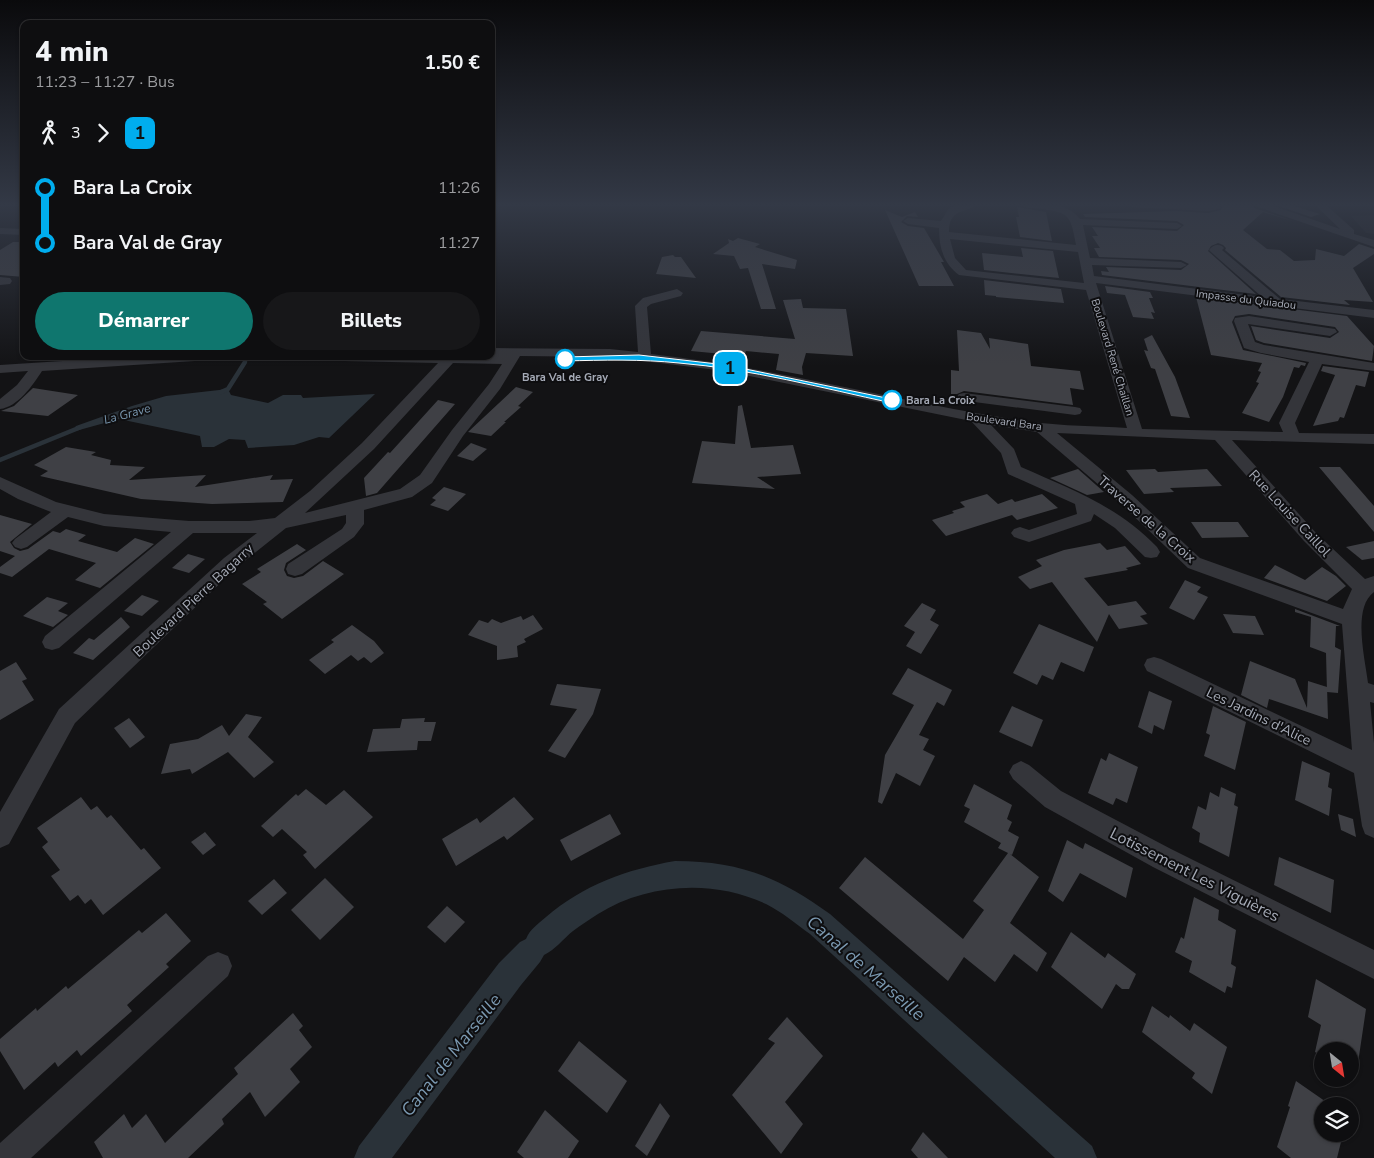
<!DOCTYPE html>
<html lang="fr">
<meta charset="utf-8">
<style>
body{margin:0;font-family:"Nunito Sans",sans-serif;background:#171719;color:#f1f3f6;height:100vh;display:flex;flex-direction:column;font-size:19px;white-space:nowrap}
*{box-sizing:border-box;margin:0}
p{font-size:16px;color:#9b9c9f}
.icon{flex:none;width:28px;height:28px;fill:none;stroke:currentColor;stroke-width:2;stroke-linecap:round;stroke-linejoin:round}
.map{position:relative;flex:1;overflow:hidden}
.panel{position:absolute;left:20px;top:20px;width:475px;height:340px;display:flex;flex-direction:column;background:#0e0e10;border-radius:10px;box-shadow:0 1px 4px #0004,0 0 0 1px #2e2e30}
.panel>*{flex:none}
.badge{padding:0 10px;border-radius:8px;font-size:18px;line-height:32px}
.needle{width:32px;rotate:150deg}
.tools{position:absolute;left:1314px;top:1042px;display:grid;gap:10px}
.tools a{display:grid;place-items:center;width:45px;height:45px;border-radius:50%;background:#0e0e10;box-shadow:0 1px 4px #0004,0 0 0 1px #2e2e30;font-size:25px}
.map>.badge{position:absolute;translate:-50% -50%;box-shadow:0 0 0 2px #fff}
.legs{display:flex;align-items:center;gap:8px;height:55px;padding:0 15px;font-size:16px}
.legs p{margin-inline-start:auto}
.head{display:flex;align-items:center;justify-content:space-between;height:85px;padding:0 15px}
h1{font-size:28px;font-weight:800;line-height:38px}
.primary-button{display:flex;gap:10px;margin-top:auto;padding:10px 15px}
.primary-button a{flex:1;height:58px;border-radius:30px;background:#0f766e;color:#fff;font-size:20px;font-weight:800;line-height:58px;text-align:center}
.primary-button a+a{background:#171719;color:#f1f3f6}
ul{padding:0 15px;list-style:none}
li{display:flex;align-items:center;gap:18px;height:55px;font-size:19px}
li i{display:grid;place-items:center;width:8px;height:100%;margin:0 6px;background:currentColor}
li i::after{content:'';width:12px;height:12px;margin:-6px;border:4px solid;border-radius:50%;background:#0e0e10}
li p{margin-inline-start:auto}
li:first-child i{background:linear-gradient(#0000 50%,currentColor 0)}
li:last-child i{background:linear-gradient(currentColor 50%,#0000 0)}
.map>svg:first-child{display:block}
.built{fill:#1f1f22}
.water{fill:#2a3239}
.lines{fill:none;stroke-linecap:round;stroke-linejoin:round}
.stream-far1{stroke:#2a3239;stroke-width:3}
.stream{stroke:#2a3239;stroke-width:4.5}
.canal{fill:#2a3239;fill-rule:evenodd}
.building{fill:#3f4045}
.minor{fill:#34353a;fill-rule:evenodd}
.line-1{fill:#00adee;stroke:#fff}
.stop-1-dot{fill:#fff;stroke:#00adee;stroke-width:2.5}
.labels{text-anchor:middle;stroke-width:4;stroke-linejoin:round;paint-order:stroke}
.far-street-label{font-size:11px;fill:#a5aab6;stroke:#0e0e10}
.far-stop-label{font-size:11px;font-weight:bold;fill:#a5aab6;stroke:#0e0e10}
.far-water-label{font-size:12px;font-style:italic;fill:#7b99b1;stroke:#0e0e10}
.street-label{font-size:14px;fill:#a5aab6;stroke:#0e0e10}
.near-street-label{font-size:16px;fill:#a5aab6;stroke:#0e0e10}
.near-water-label{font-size:18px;font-style:italic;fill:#7b99b1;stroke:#0e0e10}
</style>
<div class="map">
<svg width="1374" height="1158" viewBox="0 0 1374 1158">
<rect width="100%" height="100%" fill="#131315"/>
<polygon class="built" points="1374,215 1374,234 1366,233 1351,216"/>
<polygon class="water" points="228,389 231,395 268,403 283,395 301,395 303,398 375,394 329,438 319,437 294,445 248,448 245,440 229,439 214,447 202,447 200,436 119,419 72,432 76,426 132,406 166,396"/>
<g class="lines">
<polyline class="stream-far1" points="491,208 497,204"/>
<g class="stream">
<polyline points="221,392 228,389 245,362"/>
<polyline points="0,460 81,427"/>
</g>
<path class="canal" d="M675 861C740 861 778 877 830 914L1092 1146 1097 1158H1055L810 934C796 924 782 912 766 904 714 879 647 883 598 914 590 919 581 925 573 931 563 939 555 950 544 955L540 962 521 985 392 1158H354L359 1146 499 963 520 942 526 939C530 929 538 924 546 917 583 885 628 869 675 861Z"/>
</g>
<g class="building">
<polygon points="1223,204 1252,204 1254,208 1296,222 1263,212 1243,230 1267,249 1280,250 1294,261 1315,260 1316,249 1344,256 1359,244 1374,249 1374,254 1353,268 1373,302 1344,300 1350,305 1281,297 1225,250 1226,248 1223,245 1218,243 1211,246 1208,251 1256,294 1102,275 1101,271 1109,272 1106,267 1181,270 1189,264 1181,260 1099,257 1094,248 1100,248 1092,236 1098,236 1092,227 1177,231 1184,225 1177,221 1085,217 1083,214 1176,211 1208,213 1221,210"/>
<polygon points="1273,204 1288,204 1320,214 1311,217"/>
<polygon points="1017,207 1046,212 1052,241 1020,237 1016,217 1019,217"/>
<polygon points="885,210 902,217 915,212 918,217 907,216 901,222 908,226 924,228 944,262 941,262 954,286 919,286"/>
<polygon points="738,238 760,244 755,247 797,260 795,269 762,264 776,309 761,309 748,268 740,269 734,256 713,254 729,243 728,239 733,241"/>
<polygon points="13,242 24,242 24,277 0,275 0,250"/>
<polygon points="1021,248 1053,251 1059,278 984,270 982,253 1023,257"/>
<polygon points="673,255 675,257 681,257 696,278 656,274 662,257"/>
<polygon points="984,280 1061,289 1064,303 996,297 996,296 985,295"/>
<polygon points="1105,286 1150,292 1153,298 1149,298 1155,313 1151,312 1154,319 1133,317 1125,295 1107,293"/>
<polygon points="1196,297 1347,316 1374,346 1372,361 1264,343 1256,340 1251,326 1330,338 1339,332 1335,327 1249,314 1235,316 1232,322 1243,350 1306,363 1305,366 1301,365 1299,368 1294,367 1283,397 1269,422 1242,413 1259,383 1256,382 1261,372 1258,371 1262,363 1211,355"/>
<polygon points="801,299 803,308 846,309 853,356 806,353 802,367 803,375 776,370 779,354 746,351 744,356 691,351 701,331 795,339 783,300"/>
<polygon points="957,330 981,333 990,349 989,338 1028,344 1031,366 1080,371 1084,390 1070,388 1073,405 964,391 957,394 951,394 951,370 959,371"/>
<polygon points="1152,335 1175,377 1190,418 1171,416 1155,369 1151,368 1144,350 1148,351 1144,339"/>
<polygon points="1323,366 1369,372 1365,387 1356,385 1344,418 1340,417 1338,421 1313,426 1335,375 1321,371"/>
<polygon points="516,387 533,392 518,406 521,407 504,422 506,422 491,436 468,432"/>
<polygon points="33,388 78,395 48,416 1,411 14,406"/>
<polygon points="438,400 455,404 377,493 366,496 364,478 388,452 390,453"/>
<polygon points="742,405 751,448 793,445 801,474 757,477 775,489 692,483 702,441 735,444 738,406"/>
<polygon points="471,443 487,449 473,461 457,456"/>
<polygon points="66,447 96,452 91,455 111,460 110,465 145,467 129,480 206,475 195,487 273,475 270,480 293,479 283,502 212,504 141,499 40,476 48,471 34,465"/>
<polygon points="1319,467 1340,467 1374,506 1374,532"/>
<polygon points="1078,469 1104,492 1087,495 1050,478"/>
<polygon points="1155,469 1158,472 1207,469 1222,486 1170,488 1174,492 1144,494 1126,470"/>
<polygon points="444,487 466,494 448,511 430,505 436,500 432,498"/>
<polygon points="987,494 998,504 1012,499 1015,502 1042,494 1058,508 1017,520 1012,515 946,536 932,520 954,513 952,511 965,507 960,502"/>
<polygon points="0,515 32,524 10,542 14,548 20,551 28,549 53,531 60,533 66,529 86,535 78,541 117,552 135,538 154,544 100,588 75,580 96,563 49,549 12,577 0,573 0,567 15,556 0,551"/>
<polygon points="1191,522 1238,522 1249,537 1202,538"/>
<polygon points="1374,541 1374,558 1362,560 1346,547"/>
<polygon points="1100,543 1107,550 1125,546 1141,564 1126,568 1128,570 1084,578 1108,606 1136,601 1147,614 1140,616 1148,624 1119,629 1109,614 1097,642 1052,582 1030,589 1018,577 1042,566 1036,560 1064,550"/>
<polygon points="297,544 306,550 286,563 284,570 287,576 294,578 303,576 323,561 344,574 282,619 263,604 267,602 242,584 261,572 257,569"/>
<polygon points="188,554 205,559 189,573 172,568"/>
<polygon points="1275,565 1305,580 1322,567 1336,576 1346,586 1327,601 1264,578"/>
<polygon points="1185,580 1201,587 1197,592 1208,597 1194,620 1169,608"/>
<polygon points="142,595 159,601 142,616 124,611"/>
<polygon points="47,597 68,603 58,611 68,615 53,627 23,616"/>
<polygon points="922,603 936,610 930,620 939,625 921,654 906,646 915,632 904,626"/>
<polygon points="1295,609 1340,626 1336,626 1335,647 1341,650 1338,693 1327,692 1326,653 1310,647 1311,617 1295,612"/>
<polygon points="1223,614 1255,616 1264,635 1233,633"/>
<polygon points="533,615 543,629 524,639 526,642 517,646 518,657 497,660 497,646 468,635 479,620 488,623 492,619 501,623 521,616 523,620"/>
<polygon points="121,617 130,627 93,660 73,653 89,638 94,640"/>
<polygon points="1039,624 1094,647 1084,672 1061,662 1053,680 1042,675 1037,685 1013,673"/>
<polygon points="352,625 374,641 384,653 371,663 364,657 358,661 351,655 325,674 309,660 334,642 331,640"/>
<polygon points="1250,661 1295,679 1307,708 1308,681 1327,687 1328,719 1269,699 1267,708 1241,695"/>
<polygon points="16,662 27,679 22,681 34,700 0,720 0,671"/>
<polygon points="908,668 952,690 944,706 937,702 919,735 929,739 923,750 935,756 920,786 896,773 882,804 878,802 885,755 914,705 892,694"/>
<polygon points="557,684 601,689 593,714 565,758 548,751 577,709 550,705"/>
<polygon points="1149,691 1172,701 1164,730 1154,725 1152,734 1138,727"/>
<polygon points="1012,706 1043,720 1032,747 999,732"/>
<polygon points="1213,706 1246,722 1235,770 1204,756 1210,735 1206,733"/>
<polygon points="246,714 262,717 248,737 274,762 254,778 228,752 192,774 190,769 161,774 170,744 198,739 222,725 229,736"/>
<polygon points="129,718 145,737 130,748 114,728"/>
<polygon points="425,718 424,722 436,722 431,741 418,741 417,750 367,752 373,729 400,728 402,719"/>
<polygon points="1109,753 1138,767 1127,803 1116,798 1113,805 1088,793 1101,758 1106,761"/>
<polygon points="1302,761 1330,773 1328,787 1332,789 1329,816 1295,800"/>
<polygon points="974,784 1012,805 1007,819 1012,822 1008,831 1019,837 1012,855 1010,854 1039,877 1010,923 1047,953 1037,972 1014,954 995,982 964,957 948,981 839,888 865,857 963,939 984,910 973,901 1008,853 998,848 1001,843 964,822 970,809 964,806"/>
<polygon points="1221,787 1236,794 1234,805 1238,807 1229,857 1199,842 1200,833 1192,828 1198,806 1206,810 1210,792 1219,797"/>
<polygon points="306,789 326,805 344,790 373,817 315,869 303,855 307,852 282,829 273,837 261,826 296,794 298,796"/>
<polygon points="81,797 91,810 97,806 107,818 111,815 141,850 144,848 161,868 103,915 91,899 85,904 78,895 70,901 51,876 60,870 42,847 48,842 37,828"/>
<polygon points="514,797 534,819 507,840 504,836 456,866 442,839 477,818 480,823"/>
<polygon points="610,814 621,834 571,861 560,840"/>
<polygon points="1338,814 1353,819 1356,837 1341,830"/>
<polygon points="205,832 216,845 203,855 191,842"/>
<polygon points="1067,840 1083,849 1085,843 1133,868 1126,898 1080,873 1063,902 1048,891"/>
<polygon points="1279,857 1334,880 1331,913 1274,885"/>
<polygon points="325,878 354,907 320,940 291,910"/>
<polygon points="274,879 287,893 262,915 248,901"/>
<polygon points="1194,897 1219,910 1218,920 1236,930 1231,964 1236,967 1232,988 1227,986 1225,993 1189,972 1192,961 1175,952 1181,937 1184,939"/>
<polygon points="447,906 465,922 445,943 427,927"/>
<polygon points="166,913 191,941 166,964 169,967 127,1005 132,1011 81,1056 77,1050 58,1067 55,1062 24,1090 0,1051 0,1039 36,1008 37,1011 66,986 68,989 139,930 142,933"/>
<polygon points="1071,932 1105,958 1108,953 1136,974 1129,989 1122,989 1116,984 1102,1009 1051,967"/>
<polygon points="1316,979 1366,1009 1358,1063 1352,1060 1350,1072 1350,1051 1322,1051 1322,1056 1315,1052 1321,1025 1308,1017"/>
<polygon points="1152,1006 1169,1018 1170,1015 1190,1031 1194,1023 1227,1047 1212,1094 1192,1078 1195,1073 1142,1032"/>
<polygon points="293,1013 303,1026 299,1030 312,1047 290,1069 300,1082 265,1117 250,1092 222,1119 224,1124 188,1158 103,1158 94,1142 124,1114 132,1128 146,1114 165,1143 238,1074 234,1068"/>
<polygon points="787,1017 823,1056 785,1102 803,1124 781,1154 732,1095 775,1043 768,1039"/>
<polygon points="579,1041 627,1081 607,1113 558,1071"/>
<polygon points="1296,1081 1332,1106 1322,1106 1322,1134 1343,1134 1337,1158 1291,1158 1277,1147 1290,1107 1288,1106"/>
<polygon points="660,1103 670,1116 647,1156 635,1146"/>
<polygon points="545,1110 579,1141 568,1158 524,1158 517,1152"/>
<polygon points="923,1132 948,1158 918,1158 911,1150"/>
</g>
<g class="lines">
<g class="minor">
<path d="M962 204H977C965 214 949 208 949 232L1076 245C1070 211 1068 213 1035 208 1029 208 1024 208 1020 204 1042 204 1066 201 1080 219L1177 223 1182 226 1177 229 1083 225 1090 258 1181 262 1187 265 1181 268 1092 265 1094 276 1262 297 1211 252 1209 250C1213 245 1217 244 1222 246L1224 248 1222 250 1280 299 1374 310V318L1096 283 1142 429 1283 432 1279 423 1309 362 1261 353 1244 348 1234 321 1235 318 1249 316 1335 329 1337 332 1330 336 1248 324 1255 342 1264 345 1374 363V371L1322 364 1295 423 1299 433 1374 434V444L1232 440 1316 533 1365 579 1374 576V592C1352 608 1365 658 1368 683L1374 685V703L1370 702 1374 743V838L1365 834 1362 826 1354 773 1147 671 1144 665 1147 659 1154 657 1161 659 1352 750 1342 624 1188 568 1120 503 1037 432 991 425 1014 449 1021 467C1071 489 1119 507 1157 547L1160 552 1157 557 1151 558 1145 557 1115 528 1094 514 1091 521 1035 540 1029 542 1014 537 1011 533 1014 529 1020 527 1029 530 1077 514 1075 504 1008 474 1001 453 971 421 725 371 610 357 520 356 500 389 463 436 432 483 412 497 364 510V524L354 537 302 574 295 576 288 574 286 569 288 564 342 529 346 523V515L286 528 236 568 75 723 9 844 0 848V812L59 709 224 558 257 533H193L59 648 52 650 45 648 42 642 45 636 171 532 104 526 68 517 27 547 21 549 15 547 12 543 15 539 51 512 18 499 0 489V477L56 502 104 514 189 521H249L275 518 310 491 362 443 438 363 297 360 290 356H491V348L610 349 638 352 635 306 643 298 677 289 683 293 681 296 651 304 647 307 651 354C780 368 904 404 1032 422 1063 426 1096 426 1127 428L1086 290 959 275C943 263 939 247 939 228L908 224 903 221 908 218 941 221 949 208ZM950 239 1078 252 1084 283 966 270 955 258ZM453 363 502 364 489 384 452 430 420 475 400 489 305 513 374 449ZM1057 433 1215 440 1304 541 1352 589 1343 609 1200 558 1132 495Z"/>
<polygon points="1127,204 1221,204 1220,209 1208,211 1132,207"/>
<polygon points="1254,204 1268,204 1340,229 1314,204 1325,204 1354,230 1354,234 1374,240 1374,247 1255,206"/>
<polygon points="0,228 24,229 24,235 0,234"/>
<polygon points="0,277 10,278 12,281 10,284 0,285"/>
<path d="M140 356H217L210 360 42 371C33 385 18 407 0 409V399L17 385 28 371 0 373V365Z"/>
<polygon points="964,393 1075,407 1080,408 1082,411 1080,414 1075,415 959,400 957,397 959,394"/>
<polygon points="1021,761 1029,765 1061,791 1171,849 1374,950 1374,979 1153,867 1045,807 1013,779 1009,772 1013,765"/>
<polygon points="218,952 228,956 232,966 228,976 31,1158 0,1158 0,1143 208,956"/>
</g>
</g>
<linearGradient id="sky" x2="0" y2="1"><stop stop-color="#0a0a0c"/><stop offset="0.56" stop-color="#333946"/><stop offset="1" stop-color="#333946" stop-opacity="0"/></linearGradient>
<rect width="1374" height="366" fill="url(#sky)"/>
<path class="line-1" d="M639 355 726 365 896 400 892 403C822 388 751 369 679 363 641 359 603 360 565 361L561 359 565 357Z"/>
<g class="stop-1-dot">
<circle cx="565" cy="359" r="9"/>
<circle cx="892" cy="400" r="9"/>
</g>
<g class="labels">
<g class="far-street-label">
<text transform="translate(1246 299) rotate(7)" y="4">Impasse du Quiadou</text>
<text transform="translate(1113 357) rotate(73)" y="4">Boulevard René Chaillan</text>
<text transform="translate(1004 421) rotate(8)" y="4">Boulevard Bara</text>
</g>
<g class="far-stop-label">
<text x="565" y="381">Bara Val de Gray</text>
<text x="906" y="404" text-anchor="start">Bara La Croix</text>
</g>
<g class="far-water-label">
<text transform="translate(127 414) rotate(-15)" y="4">La Grave</text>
</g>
<g class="street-label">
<text transform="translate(1290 513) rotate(47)" y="5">Rue Louise Caillol</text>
<text transform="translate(1147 519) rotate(41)" y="5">Traverse de la Croix</text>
<text transform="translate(193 600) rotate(-43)" y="5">Boulevard Pierre Bagarry</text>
<text transform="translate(1259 716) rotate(26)" y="5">Les Jardins d'Alice</text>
</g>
<g class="near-street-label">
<text transform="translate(1195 874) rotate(27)" y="6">Lotissement Les Viguières</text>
</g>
<g class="near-water-label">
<text transform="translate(866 968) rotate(41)" y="6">Canal de Marseille</text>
<text transform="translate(451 1055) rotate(-52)" y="6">Canal de Marseille</text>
</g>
</g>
</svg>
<div class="tools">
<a><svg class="needle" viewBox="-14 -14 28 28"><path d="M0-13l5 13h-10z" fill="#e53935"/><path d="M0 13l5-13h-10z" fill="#9b9c9f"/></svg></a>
<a><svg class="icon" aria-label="layers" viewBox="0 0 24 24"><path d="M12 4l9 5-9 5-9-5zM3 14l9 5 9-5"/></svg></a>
</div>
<b class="badge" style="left:730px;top:368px;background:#00adee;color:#111">1</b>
<section class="panel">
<div class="head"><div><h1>4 min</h1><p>11:23 – 11:27 · Bus</p></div><b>1.50 €</b></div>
<div class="legs"><svg class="icon" aria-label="walk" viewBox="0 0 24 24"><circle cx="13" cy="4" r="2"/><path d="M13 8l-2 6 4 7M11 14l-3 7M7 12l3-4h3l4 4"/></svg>3<svg class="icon" aria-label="forward" viewBox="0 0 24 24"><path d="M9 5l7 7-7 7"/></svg><b class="badge" style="background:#00adee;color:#111">1</b></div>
<ul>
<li><i style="color:#00adee"></i><b>Bara La Croix</b><p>11:26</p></li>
<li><i style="color:#00adee"></i><b>Bara Val de Gray</b><p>11:27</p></li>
</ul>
<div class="primary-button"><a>Démarrer</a><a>Billets</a></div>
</section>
</div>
